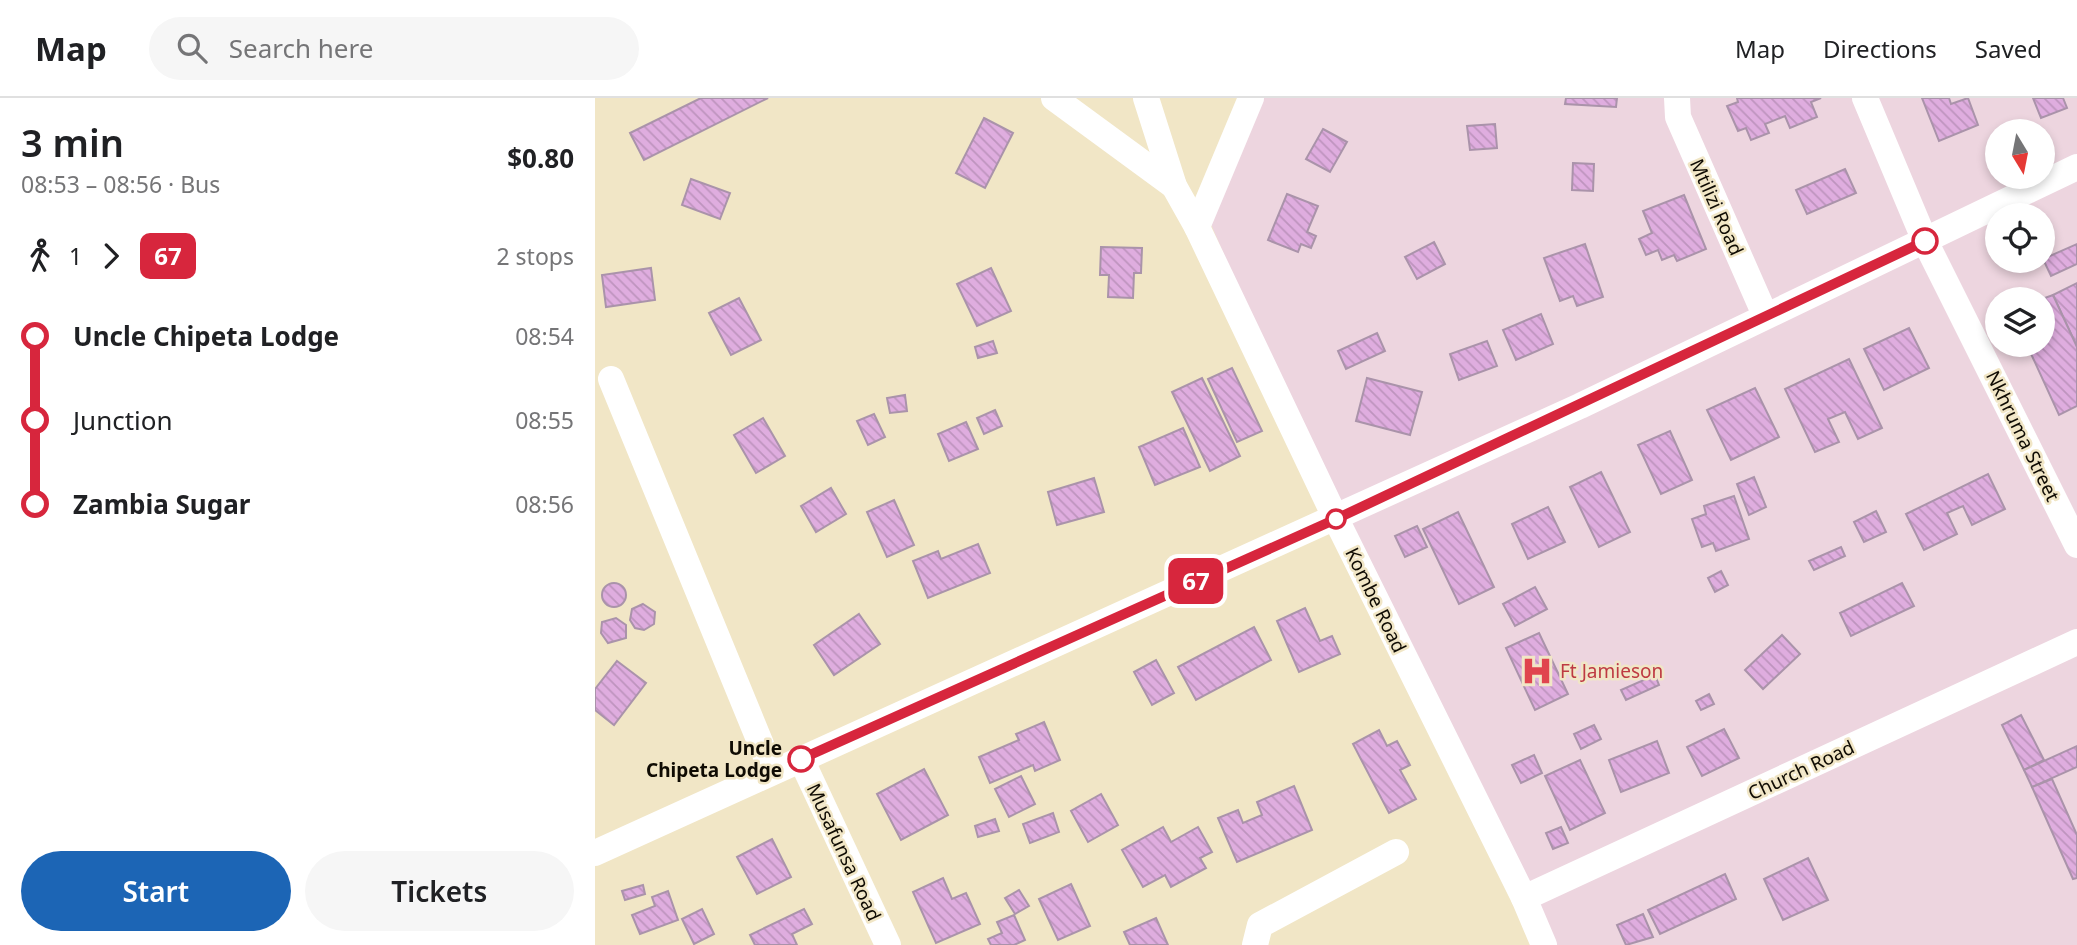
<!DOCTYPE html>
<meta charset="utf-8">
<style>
body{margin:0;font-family:"Noto Sans",sans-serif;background:#f6f6f6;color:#202124;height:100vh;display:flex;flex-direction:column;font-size:26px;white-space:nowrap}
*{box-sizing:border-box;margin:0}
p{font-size:23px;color:#757577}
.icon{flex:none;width:38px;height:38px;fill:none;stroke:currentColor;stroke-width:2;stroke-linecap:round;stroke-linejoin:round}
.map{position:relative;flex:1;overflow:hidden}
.sheet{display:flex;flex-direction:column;background:#fff;width:595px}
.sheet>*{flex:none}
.badge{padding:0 14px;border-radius:10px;font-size:24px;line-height:46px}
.needle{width:46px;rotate:170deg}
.buttons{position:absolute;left:1390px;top:21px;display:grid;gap:14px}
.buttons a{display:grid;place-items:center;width:70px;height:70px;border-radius:50%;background:#fff;box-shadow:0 4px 10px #0003;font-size:35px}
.map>.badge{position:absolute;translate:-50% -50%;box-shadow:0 0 0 4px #fff}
.legs{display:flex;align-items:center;gap:10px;height:77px;padding:0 21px;font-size:23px}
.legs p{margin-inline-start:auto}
.summary{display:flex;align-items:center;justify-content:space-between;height:119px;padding:0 21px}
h1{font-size:38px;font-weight:600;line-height:52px}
.action{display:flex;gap:14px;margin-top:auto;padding:14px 21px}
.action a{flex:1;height:80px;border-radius:42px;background:#1c65b5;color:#fff;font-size:28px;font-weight:600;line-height:80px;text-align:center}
.action a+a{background:#f6f6f6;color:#202124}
ul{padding:0 21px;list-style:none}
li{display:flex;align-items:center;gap:24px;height:84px;font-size:26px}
li i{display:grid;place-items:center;width:10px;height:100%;margin:0 9px;background:currentColor}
li i::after{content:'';width:18px;height:18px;margin:-9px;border:5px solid;border-radius:50%;background:#fff}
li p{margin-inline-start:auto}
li:first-child i{background:linear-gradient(#0000 50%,currentColor 0)}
li:last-child i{background:linear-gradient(currentColor 50%,#0000 0)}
header{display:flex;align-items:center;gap:42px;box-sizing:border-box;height:98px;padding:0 35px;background:#fff;border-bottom:2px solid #e0e0e0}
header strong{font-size:33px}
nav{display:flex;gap:38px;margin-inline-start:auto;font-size:24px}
.search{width:490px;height:63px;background:#f6f6f6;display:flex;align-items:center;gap:18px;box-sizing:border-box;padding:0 24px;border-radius:38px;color:#757577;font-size:26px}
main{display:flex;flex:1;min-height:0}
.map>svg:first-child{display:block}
.commercial{fill:#edd5df;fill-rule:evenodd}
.building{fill:url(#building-back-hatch);stroke:#aa93aa;stroke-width:2}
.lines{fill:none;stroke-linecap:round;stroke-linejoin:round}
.minor{stroke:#fff;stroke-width:26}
.line-1-casing{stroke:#fff;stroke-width:16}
.line-1{stroke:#d7263d;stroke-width:10}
.stop-1-dot{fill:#fff;stroke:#d7263d;stroke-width:3.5}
.labels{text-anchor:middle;stroke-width:5;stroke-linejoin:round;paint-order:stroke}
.street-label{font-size:19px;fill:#0f0b03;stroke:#f1e6c6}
.health-label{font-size:19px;fill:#be3a42;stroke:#f1e6c6;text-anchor:start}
.stop-label{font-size:19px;font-weight:bold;fill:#0f0b03;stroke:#f1e6c6;text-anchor:end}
</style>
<header>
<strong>Map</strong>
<div class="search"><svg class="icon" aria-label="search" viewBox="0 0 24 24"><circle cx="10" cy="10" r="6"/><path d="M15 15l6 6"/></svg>Search here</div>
<nav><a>Map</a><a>Directions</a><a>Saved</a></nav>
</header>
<main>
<section class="sheet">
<div class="summary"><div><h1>3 min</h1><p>08:53 – 08:56 · Bus</p></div><b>$0.80</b></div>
<div class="legs"><svg class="icon" aria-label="walk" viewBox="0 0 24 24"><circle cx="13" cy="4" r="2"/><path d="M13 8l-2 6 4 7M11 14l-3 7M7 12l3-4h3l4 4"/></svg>1<svg class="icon" aria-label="forward" viewBox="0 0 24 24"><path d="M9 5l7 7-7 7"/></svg><b class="badge" style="background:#d7263d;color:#fff">67</b><p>2 stops</p></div>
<ul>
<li><i style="color:#d7263d"></i><b>Uncle Chipeta Lodge</b><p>08:54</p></li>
<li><i style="color:#d7263d"></i><span>Junction</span><p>08:55</p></li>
<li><i style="color:#d7263d"></i><b>Zambia Sugar</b><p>08:56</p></li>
</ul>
<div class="action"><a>Start</a><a>Tickets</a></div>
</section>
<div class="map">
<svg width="1482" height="847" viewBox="0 0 1482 847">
<defs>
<pattern id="building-back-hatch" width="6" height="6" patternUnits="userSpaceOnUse" patternTransform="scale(1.75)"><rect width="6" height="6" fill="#dfaddf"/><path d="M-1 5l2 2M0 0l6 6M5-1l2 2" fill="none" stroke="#be94be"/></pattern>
</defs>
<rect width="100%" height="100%" fill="#f1e6c6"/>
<path class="commercial" d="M649 0H1482V847H938L753 445 606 103ZM1402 33H1447V79H1402ZM1402 117H1447V163H1402ZM1402 201H1447V247H1402Z"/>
<g class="building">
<polygon points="106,0 173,0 49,62 35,35"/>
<polygon points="971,0 1022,0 1021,9 970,6"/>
<polygon points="1142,0 1226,0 1216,4 1222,19 1195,30 1190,18 1170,26 1174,35 1156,42 1151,30 1143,33 1132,8 1143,4"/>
<polygon points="1327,0 1354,0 1356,6 1373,0 1383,27 1344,43"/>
<polygon points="1438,0 1468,0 1472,10 1446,20"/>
<polygon points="389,20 418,35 390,90 361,75"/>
<polygon points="900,26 902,50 875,52 872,28"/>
<polygon points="728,31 752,44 735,74 711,61"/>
<polygon points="978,65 999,66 998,93 977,92"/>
<polygon points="1250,71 1261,95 1212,116 1201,92"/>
<polygon points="96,81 135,95 125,121 87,107"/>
<polygon points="692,96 723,108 712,134 721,138 716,150 706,146 703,154 673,142"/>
<polygon points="1089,97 1111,151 1082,163 1079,157 1067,162 1063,152 1051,157 1044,141 1057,135 1048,113"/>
<polygon points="839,144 850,166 822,181 810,159"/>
<polygon points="990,146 1008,199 982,208 978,198 965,203 949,160"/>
<polygon points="1482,146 1482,166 1456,178 1448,161"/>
<polygon points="506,149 547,150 546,175 539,175 538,200 513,199 514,177 505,177"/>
<polygon points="56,170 60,202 11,209 7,177"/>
<polygon points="396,170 416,213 382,228 362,186"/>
<polygon points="1482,185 1482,249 1458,197"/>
<polygon points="1458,197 1482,249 1482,308 1464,317 1432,247 1447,247 1447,201"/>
<polygon points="144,200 166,242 136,257 114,215"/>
<polygon points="946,216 958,246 921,262 908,232"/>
<polygon points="1314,230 1334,270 1289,292 1269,251"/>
<polygon points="782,235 790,253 751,271 743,253"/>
<polygon points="398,243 402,255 383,260 380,249"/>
<polygon points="892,243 902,268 864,282 855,256"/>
<polygon points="1254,261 1287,330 1263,341 1250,314 1233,321 1244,344 1220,354 1190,291"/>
<polygon points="637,270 667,333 642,344 613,281"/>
<polygon points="607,280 645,358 615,373 577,294"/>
<polygon points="772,280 827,294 815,337 761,323"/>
<polygon points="1160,290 1184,339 1136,362 1112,312"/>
<polygon points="310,297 312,313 295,315 292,300"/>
<polygon points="400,312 407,328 389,336 382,320"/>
<polygon points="279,316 290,339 273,347 262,323"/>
<polygon points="168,320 190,358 161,375 139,337"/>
<polygon points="371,324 383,351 354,363 343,336"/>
<polygon points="588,330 605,369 560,387 544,349"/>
<polygon points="1075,333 1097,382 1066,396 1043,347"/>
<polygon points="1006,374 1035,434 1004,449 975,389"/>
<polygon points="1393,376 1410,411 1377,427 1368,408 1352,415 1362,436 1329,452 1311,416"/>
<polygon points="1159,379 1171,409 1154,417 1142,386"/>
<polygon points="499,380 509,414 462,427 453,394"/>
<polygon points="236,390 251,416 221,434 206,408"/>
<polygon points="1139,398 1154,441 1121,453 1118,445 1107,449 1097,421 1111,416 1109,408"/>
<polygon points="299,402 319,447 292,459 272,414"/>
<polygon points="953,409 970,444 933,461 917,426"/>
<polygon points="1281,413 1291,434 1269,444 1259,424"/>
<polygon points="863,414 899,489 864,506 828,431"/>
<polygon points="822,428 832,449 810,459 800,438"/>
<polygon points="383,446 395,475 333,500 318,463 343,453 346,461"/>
<polygon points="1246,449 1250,458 1219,472 1214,463"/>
<polygon points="1126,473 1133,487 1120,494 1113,480"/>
<circle cx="19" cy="497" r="12"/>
<polygon points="1307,485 1319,508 1256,538 1245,515"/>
<polygon points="940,489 952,511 920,528 908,506"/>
<polygon points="48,506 60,514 59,526 49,532 40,530 35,522 37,511"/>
<polygon points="710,510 725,543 737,538 745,556 704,574 682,523"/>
<polygon points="264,516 285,546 239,577 219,547"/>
<polygon points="21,520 31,527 31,540 13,545 6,535 7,524"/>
<polygon points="659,529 676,562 601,602 583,569"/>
<polygon points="944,535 973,596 940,612 911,550"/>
<polygon points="1187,537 1205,556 1168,591 1150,572"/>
<polygon points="561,562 579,595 557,607 539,574"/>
<polygon points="22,563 51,585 19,627 0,612 0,591"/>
<polygon points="1060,577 1064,587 1031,602 1026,592"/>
<polygon points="1114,596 1119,606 1106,612 1101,603"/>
<polygon points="1426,617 1449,662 1429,672 1407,627"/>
<polygon points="449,624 465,662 440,673 438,667 395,685 384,659 424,642 421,636"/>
<polygon points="999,627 1006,641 986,651 979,636"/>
<polygon points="1129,631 1144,660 1107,678 1092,649"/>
<polygon points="784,632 792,648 802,643 815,667 805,672 821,701 794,715 758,646"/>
<polygon points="1062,643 1074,675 1026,694 1014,662"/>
<polygon points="1482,648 1482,669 1437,689 1429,672"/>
<polygon points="939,657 947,675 926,685 917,667"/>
<polygon points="985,662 1010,715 975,732 950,678"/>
<polygon points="329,671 353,717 306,742 282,696"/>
<polygon points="426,678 440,706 414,719 400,691"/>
<polygon points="1457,681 1482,737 1482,780 1478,781 1437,689"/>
<polygon points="699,688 717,732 642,764 623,720 643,712 648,725 667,717 662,704"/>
<polygon points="506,696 523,727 493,744 476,713"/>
<polygon points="458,715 464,734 435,745 428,726"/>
<polygon points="400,721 404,733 383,739 380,728"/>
<polygon points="568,729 576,744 603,729 617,754 605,760 611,770 576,789 570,777 548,789 527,752"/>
<polygon points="966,729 973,745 958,751 951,735"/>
<polygon points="177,741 196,779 162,796 142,759"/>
<polygon points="1213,760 1233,802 1188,822 1169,781"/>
<polygon points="1130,776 1141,801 1065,836 1053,812"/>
<polygon points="348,780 357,801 371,795 385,826 341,845 318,794"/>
<polygon points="476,786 495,828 463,842 444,801"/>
<polygon points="48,787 50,796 30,802 27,793"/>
<polygon points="424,792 434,808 420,816 410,800"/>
<polygon points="73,793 83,822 45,836 37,817 60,808 57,799"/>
<polygon points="107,811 119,836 99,846 87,821"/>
<polygon points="209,811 217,826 197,836 202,847 160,847 155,837"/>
<polygon points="1048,816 1058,839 1031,847 1022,827"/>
<polygon points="419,817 430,842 419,847 396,847 393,841 407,835 402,824"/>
<polygon points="561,820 573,847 535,847 529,834"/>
</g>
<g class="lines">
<g class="minor">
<polyline points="459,0 579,88"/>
<polyline points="551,0 579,88 602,129 741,421 929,800 949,847"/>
<polyline points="1082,0 1083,19 1170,217"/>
<polyline points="1270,0 1330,143 1482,447"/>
<polyline points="602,129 656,0"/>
<polyline points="16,281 177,673"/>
<polyline points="206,661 293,847"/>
<polyline points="0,755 985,308 1482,69"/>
<polyline points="929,800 1482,544"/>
<polyline points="660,847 665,827 801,754"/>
</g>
</g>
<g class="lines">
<defs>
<polyline id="line-1" points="206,661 741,421 1330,143"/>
</defs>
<use href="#line-1" class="line-1-casing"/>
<use href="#line-1" class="line-1"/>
</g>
<defs>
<symbol id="hospital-bare" viewBox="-9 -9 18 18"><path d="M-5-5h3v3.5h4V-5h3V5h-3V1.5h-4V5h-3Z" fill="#e0444e" stroke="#f1e6c6" stroke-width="2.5" paint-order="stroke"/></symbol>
</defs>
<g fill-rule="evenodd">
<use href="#hospital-bare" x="920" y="551" width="44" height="44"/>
</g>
<g class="stop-1-dot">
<circle cx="1330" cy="143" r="12"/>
<circle cx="741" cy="421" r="9"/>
<circle cx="206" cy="661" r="12"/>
</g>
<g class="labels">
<g class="street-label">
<text transform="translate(1122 109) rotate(66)" y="7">Mtilizi Road</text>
<text transform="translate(1428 338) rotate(64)" y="7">Nkhruma Street</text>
<text transform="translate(781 502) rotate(64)" y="7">Kombe Road</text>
<text transform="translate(1206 672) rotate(-25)" y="7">Church Road</text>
<text transform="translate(249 754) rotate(65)" y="7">Musafunsa Road</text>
</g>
<g class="health-label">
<text x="965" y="580">Ft Jamieson</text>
</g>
<g class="stop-label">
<text x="187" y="657">Uncle<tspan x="187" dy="22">Chipeta Lodge</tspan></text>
</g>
</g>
</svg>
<div class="buttons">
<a><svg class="needle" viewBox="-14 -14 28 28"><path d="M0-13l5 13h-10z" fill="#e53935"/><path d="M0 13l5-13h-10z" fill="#757577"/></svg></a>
<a><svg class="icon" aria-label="locate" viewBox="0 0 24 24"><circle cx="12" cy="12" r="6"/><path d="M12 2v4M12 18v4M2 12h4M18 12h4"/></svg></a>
<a><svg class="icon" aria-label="layers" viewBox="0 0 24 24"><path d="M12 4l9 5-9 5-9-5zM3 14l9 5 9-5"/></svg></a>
</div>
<b class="badge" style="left:601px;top:483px;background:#d7263d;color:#fff">67</b>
</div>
</main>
